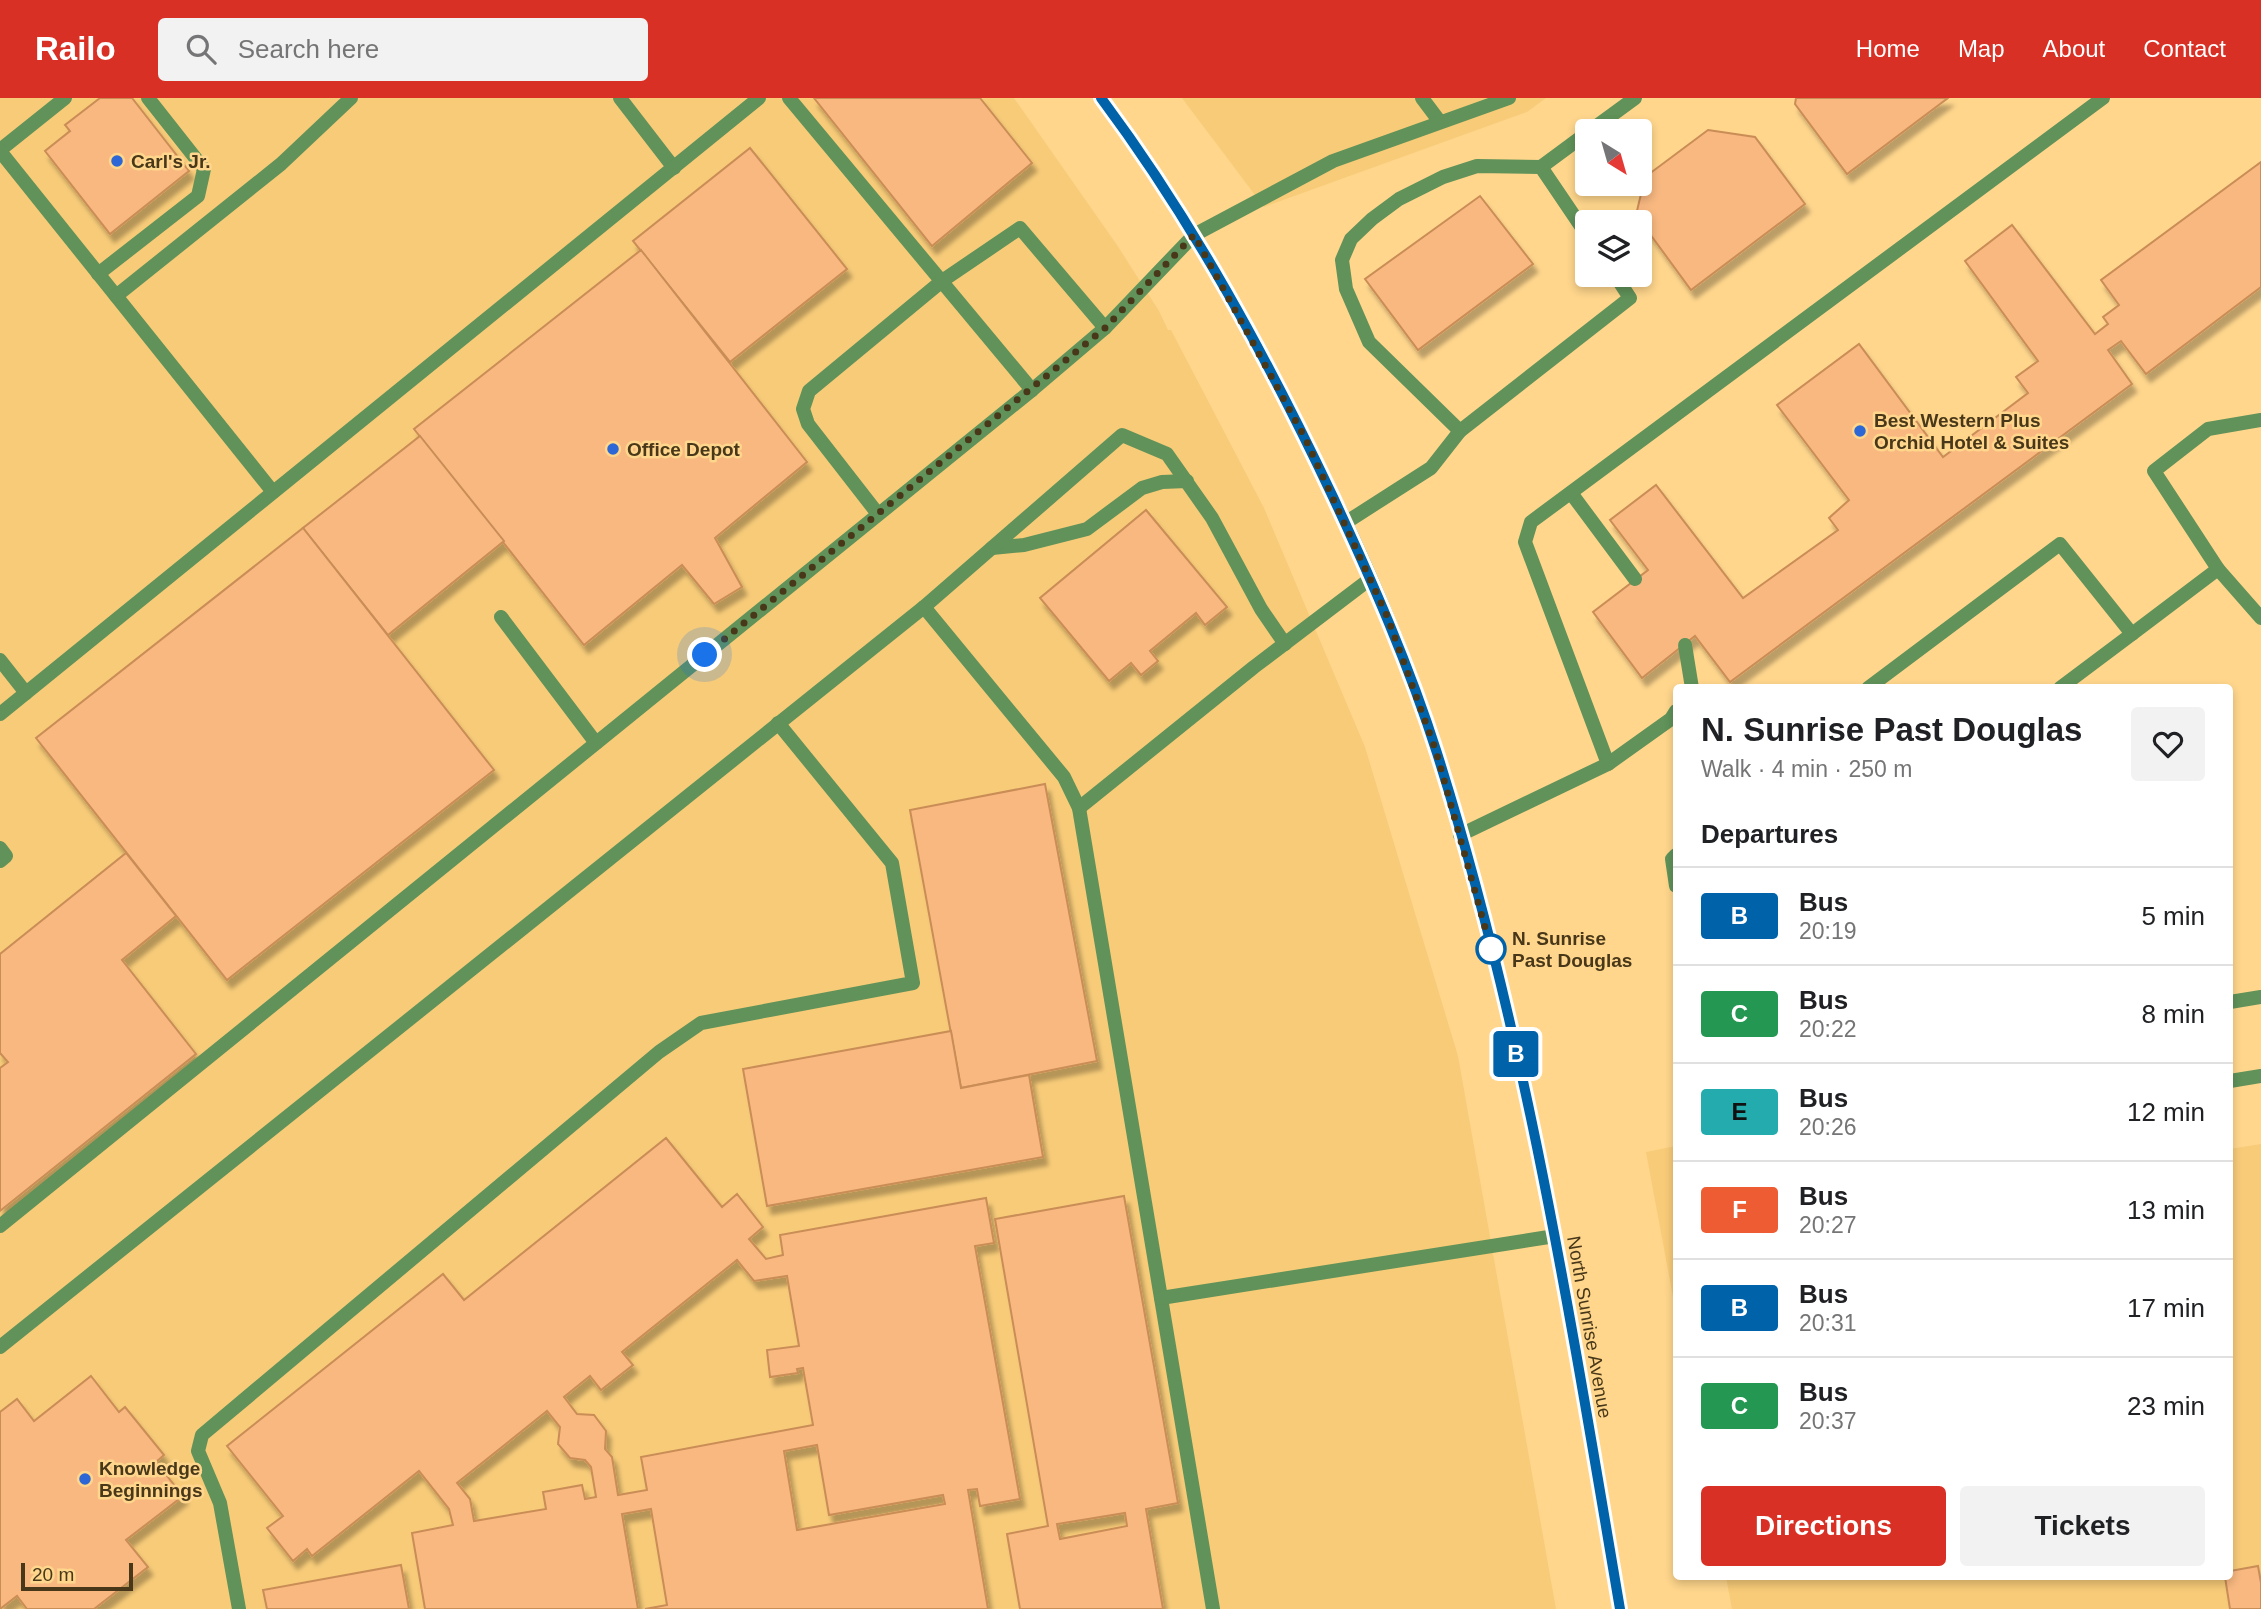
<!DOCTYPE html>
<meta charset="utf-8">
<style>
body{margin:0;font-family:Arial,sans-serif;background:#f2f2f2;color:#202124;height:100vh;display:flex;flex-direction:column;font-size:26px;white-space:nowrap}
*{box-sizing:border-box;margin:0}
p{font-size:23px;color:#757577}
.icon{flex:none;width:38px;height:38px;fill:none;stroke:currentColor;stroke-width:2;stroke-linecap:round;stroke-linejoin:round}
.map{position:relative;flex:1;overflow:hidden}
.panel{position:absolute;left:1673px;top:586px;width:560px;height:896px;display:flex;flex-direction:column;background:#fff;border-radius:7px;box-shadow:0 4px 10px #0003}
.panel>*{flex:none}
.badge{padding:0 14px;border-radius:5px;font-size:24px;line-height:46px}
.needle{width:46px;rotate:143deg}
.tools{position:absolute;left:1575px;top:21px;display:grid;gap:14px}
.tools a{display:grid;place-items:center;width:77px;height:77px;border-radius:7px;background:#fff;box-shadow:0 4px 10px #0003;font-size:35px}
.scale{position:absolute;left:21px;bottom:18px;width:112px;box-sizing:border-box;padding-left:7px;border:4px solid #483819;border-top:0;font-size:19px;line-height:24px;white-space:nowrap;color:#483819;-webkit-text-stroke:5px #ffd68c;paint-order:stroke}
.you{position:absolute;width:35px;height:35px;margin:-18px;border:5px solid #fff;border-radius:50%;background:#1a73e8;box-shadow:0 0 0 10px #1a73e833}
.map>.badge{position:absolute;translate:-50% -50%;box-shadow:0 0 0 4px #fff}
h2{padding:0 28px;font-size:26px;line-height:63px}
.round{display:grid;place-items:center;flex:none;width:74px;height:74px;border-radius:7px;background:#f2f2f2}
.overview{display:flex;align-items:center;justify-content:space-between;height:119px;padding:0 28px}
h1{font-size:33px;font-weight:600;line-height:52px}
.cta{display:flex;gap:14px;margin-top:auto;padding:14px 28px}
.cta a{flex:1;height:80px;border-radius:7px;background:#d93025;color:#fff;font-size:28px;font-weight:600;line-height:80px;text-align:center}
.cta a+a{background:#f2f2f2;color:#202124}
ul{padding:0;list-style:none}
li{display:flex;align-items:center;gap:21px;height:98px;padding:0 28px;border-top:2px solid #e0e0e0}
li div{flex:1}
li b{display:block;font-size:26px}
li em{font-style:normal}
li .badge{min-width:77px;font-weight:700;text-align:center}
header{display:flex;align-items:center;gap:42px;box-sizing:border-box;height:98px;padding:0 35px;background:#d93025;color:#fff}
header strong{font-size:33px}
nav{display:flex;gap:38px;margin-inline-start:auto;font-size:24px}
.search{width:490px;height:63px;background:#f2f2f2;display:flex;align-items:center;gap:18px;box-sizing:border-box;padding:0 24px;border-radius:7px;color:#757577;font-size:26px}
.map>svg:first-child{display:block}
.built{fill:#f7cb78}
.building{fill:#f8b880;stroke:#ca8d57;stroke-width:2;fill-rule:evenodd;filter:url(#shadow)}
.lines{fill:none;stroke-linecap:round;stroke-linejoin:round}
.lane{stroke:#609259;stroke-width:14}
.secondary{stroke:#146c07;stroke-width:14}
.line-casing{stroke:#fff;stroke-width:16}
.line{stroke:#0063aa;stroke-width:10}
.walk{stroke:#483819;stroke-width:7;stroke-dasharray:0 12.6}
.poi-dot{fill:#2d67d5;stroke:#ffd68c;stroke-width:2.5}
.stop-dot{fill:#fff;stroke:#0063aa;stroke-width:3.5}
.labels{text-anchor:middle;stroke-width:5;stroke-linejoin:round;paint-order:stroke}
.poi-label{font-size:19px;font-weight:bold;fill:#483819;stroke:#ffd68c;text-anchor:start}
.stop-label{font-size:19px;font-weight:bold;fill:#483819;stroke:#ffd68c;text-anchor:start}
.street-label{font-size:19px;fill:#483819;stroke:#ffd68c}
</style>
<header>
<strong>Railo</strong>
<div class="search"><svg class="icon" aria-label="search" viewBox="0 0 24 24"><circle cx="10" cy="10" r="6"/><path d="M15 15l6 6"/></svg>Search here</div>
<nav><a>Home</a><a>Map</a><a>About</a><a>Contact</a></nav>
</header>
<div class="map">
<svg width="2261" height="1511" viewBox="0 0 2261 1511">
<defs>
<filter id="shadow"><feDropShadow dx="4.5" dy="8" stdDeviation="2" flood-color="#0004"/></filter>
</defs>
<rect width="100%" height="100%" fill="#ffd68c"/>
<g class="built">
<polygon points="0,0 1014,0 1117,147 1159,213 1168,232 1171,232 1264,410 1365,649 1458,958 1556,1511 0,1511"/>
<polygon points="1182,0 1546,0 1527,14 1264,109"/>
<polygon points="2261,1046 2261,1511 1732,1511 1726,1479 2230,1479 2230,1051"/>
<polygon points="1676,1048 1676,1215 1646,1054"/>
</g>
<g class="building">
<polygon points="100,0 132,0 189,73 110,136 45,53 70,33 65,27"/>
<polygon points="814,0 980,0 1032,65 932,148"/>
<polygon points="1796,0 1948,0 1847,76 1795,6"/>
<polygon points="1708,32 1755,39 1805,106 1691,192 1636,117 1645,79"/>
<polygon points="750,50 847,171 730,264 633,143"/>
<polygon points="2261,64 2261,189 2146,276 2121,243 2108,252 2132,286 1730,584 1695,538 1642,580 1593,514 1648,472 1610,422 1656,387 1743,500 1838,432 1829,420 1849,402 1777,307 1859,246 1943,359 2028,295 2016,279 2038,263 1965,163 2012,127 2095,236 2108,226 2103,219 2119,207 2101,182"/>
<polygon points="1480,98 1533,166 1418,252 1365,181"/>
<polygon points="641,152 807,364 715,440 742,489 714,506 682,467 584,547 414,331"/>
<polygon points="420,338 504,443 388,537 303,430"/>
<polygon points="1146,412 1227,509 1205,527 1196,515 1150,553 1158,563 1141,577 1131,565 1109,583 1040,500"/>
<polygon points="303,430 494,672 227,882 36,640"/>
<polygon points="1045,686 1097,963 961,990 910,712"/>
<polygon points="126,755 176,818 122,862 196,956 0,1113 0,970 8,964 0,955 0,856"/>
<polygon points="951,933 961,990 1029,977 1043,1059 767,1108 743,971"/>
<path d="M666 1040 722 1109 737 1096 763 1129 749 1141 766 1161 783 1157 780 1137 986 1100 994 1145 975 1148 1020 1401 980 1408 977 1391 968 1392 988 1511H645L667 1507 651 1411 622 1416 638 1511H425L412 1435 453 1427 449 1411 419 1373 312 1458 307 1451 293 1463 267 1430 283 1418 227 1348 443 1176 464 1202ZM737 1162 754 1183 787 1178 799 1248 767 1252 770 1279 798 1275 797 1271 803 1270 813 1327 641 1359 647 1392 618 1397 612 1359 605 1351 606 1333 594 1317 577 1316 564 1299 590 1278 601 1292 633 1267 622 1254ZM547 1313 560 1329 558 1346 570 1360 585 1362 591 1369 596 1399 585 1401 582 1387 543 1394 546 1411 474 1423 470 1401 457 1385ZM817 1347 829 1417 943 1397 945 1406 797 1432 784 1353Z"/>
<path d="M1124 1098 1178 1405 1146 1411 1163 1511H1020L1007 1436 1048 1428 995 1121ZM1125 1415 1127 1428 1060 1441 1057 1426Z"/>
<polygon points="91,1278 119,1314 125,1309 164,1357 156,1364 183,1398 126,1442 148,1469 94,1511 27,1511 17,1498 0,1511 0,1314 17,1301 34,1323"/>
<polygon points="401,1467 409,1511 267,1511 263,1492"/>
<polygon points="2258,1468 2261,1485 2261,1511 2230,1511 2225,1479 2230,1479 2230,1473"/>
</g>
<g class="lines">
<g class="lane">
<polyline points="620,0 674,70"/>
<polyline points="789,0 1032,292"/>
<polyline points="1422,0 1440,24"/>
<polyline points="1590,33 1635,0"/>
<polyline points="0,52 65,0"/>
<polyline points="0,53 273,394"/>
<polyline points="1541,69 1587,137"/>
<polyline points="98,176 198,98 204,71 148,0"/>
<polyline points="116,198 281,66 351,0"/>
<polyline points="1460,333 1369,244 1346,191 1342,162 1351,141 1372,121 1399,101 1443,79 1477,68 1541,69 1587,35"/>
<polyline points="1571,395 1635,481"/>
<polyline points="878,416 808,326 803,311 809,293 942,183 1020,130 1105,230"/>
<polyline points="1345,425 1431,370 1460,333 1630,200 1615,177"/>
<polyline points="992,450 1024,447 1087,431 1142,390 1162,384 1187,383"/>
<polyline points="2218,471 2261,520"/>
<polyline points="924,509 1064,679 1079,710 1213,1511"/>
<polyline points="501,519 596,645"/>
<polyline points="1685,547 1692,590"/>
<polyline points="0,562 26,595"/>
<polyline points="1868,590 2060,446 2132,536 2218,471 2154,373 2208,331 2261,322"/>
<polyline points="2060,590 2132,536"/>
<polyline points="0,616 759,0"/>
<polyline points="1608,666 1525,444 1531,424 2103,0"/>
<polyline points="1079,710 1254,569 1370,481"/>
<polyline points="1460,737 1608,666 1671,621 1676,613"/>
<polyline points="0,750 6,758 0,763"/>
<polyline points="1676,757 1672,761 1676,788"/>
<polyline points="2230,904 2261,899"/>
<polyline points="2230,983 2261,978"/>
<polyline points="0,1128 1032,292 1105,230 1194,137 1333,63 1509,0"/>
<polyline points="1161,1200 1555,1138"/>
<polyline points="0,1249 924,509 1122,337 1167,356 1212,420 1261,511 1285,546"/>
<polyline points="239,1511 220,1405 198,1353 202,1337 659,954 701,925 913,885 892,765 778,625"/>
</g>
<path class="secondary" d="M1101 0C1170 91 1226 190 1279 290 1340 407 1397 529 1437 655 1525 934 1571 1223 1620 1511"/>
</g>
<g class="lines">
<defs>
<path id="line" d="M1101 0C1193 123 1267 260 1333 399 1372 483 1409 567 1437 655 1525 933 1571 1223 1620 1511"/>
</defs>
<use href="#line" class="line-casing"/>
<use href="#line" class="line"/>
<polyline class="walk" points="705,557 1105,230 1194,137 1305,340 1387,518 1436,653 1491,851"/>
</g>
<g class="poi-dot">
<circle cx="117" cy="63" r="7"/>
<circle cx="1860" cy="333" r="7"/>
<circle cx="613" cy="351" r="7"/>
<circle cx="85" cy="1381" r="7"/>
</g>
<circle class="stop-dot" cx="1491" cy="851" r="14"/>
<g class="labels">
<g class="poi-label">
<text x="131" y="70">Carl's Jr.</text>
<text x="1874" y="329">Best Western Plus<tspan x="1874" dy="22">Orchid Hotel &amp; Suites</tspan></text>
<text x="627" y="358">Office Depot</text>
<text x="99" y="1377">Knowledge<tspan x="99" dy="22">Beginnings</tspan></text>
</g>
<g class="stop-label">
<text x="1512" y="847">N. Sunrise<tspan x="1512" dy="22">Past Douglas</tspan></text>
</g>
<g class="street-label">
<text transform="translate(1590 1229) rotate(80)" y="7">North Sunrise Avenue</text>
</g>
</g>
</svg>
<div class="tools">
<a><svg class="needle" viewBox="-14 -14 28 28"><path d="M0-13l5 13h-10z" fill="#e53935"/><path d="M0 13l5-13h-10z" fill="#757577"/></svg></a>
<a><svg class="icon" aria-label="layers" viewBox="0 0 24 24"><path d="M12 4l9 5-9 5-9-5zM3 14l9 5 9-5"/></svg></a>
</div>
<div class="scale">20 m</div>
<div class="you" style="left:705px;top:557px"></div>
<b class="badge" style="left:1516px;top:956px;background:#0063aa;color:#fff">B</b>
<section class="panel">
<div class="overview"><div><h1>N. Sunrise Past Douglas</h1><p>Walk · 4 min · 250 m</p></div><a class="round"><svg class="icon" aria-label="heart" viewBox="0 0 24 24"><path d="M12 20l-8-8c-3-5 5-10 8-4 3-6 11-1 8 4z"/></svg></a></div>
<h2>Departures</h2>
<ul>
<li><span class="badge" style="background:#0063aa;color:#fff">B</span><div><b>Bus</b><p>20:19</p></div><em>5 min</em></li>
<li><span class="badge" style="background:#249852;color:#fff">C</span><div><b>Bus</b><p>20:22</p></div><em>8 min</em></li>
<li><span class="badge" style="background:#23abae;color:#111">E</span><div><b>Bus</b><p>20:26</p></div><em>12 min</em></li>
<li><span class="badge" style="background:#ed5c32;color:#fff">F</span><div><b>Bus</b><p>20:27</p></div><em>13 min</em></li>
<li><span class="badge" style="background:#0063aa;color:#fff">B</span><div><b>Bus</b><p>20:31</p></div><em>17 min</em></li>
<li><span class="badge" style="background:#249852;color:#fff">C</span><div><b>Bus</b><p>20:37</p></div><em>23 min</em></li>
</ul>
<div class="cta"><a>Directions</a><a>Tickets</a></div>
</section>
</div>
